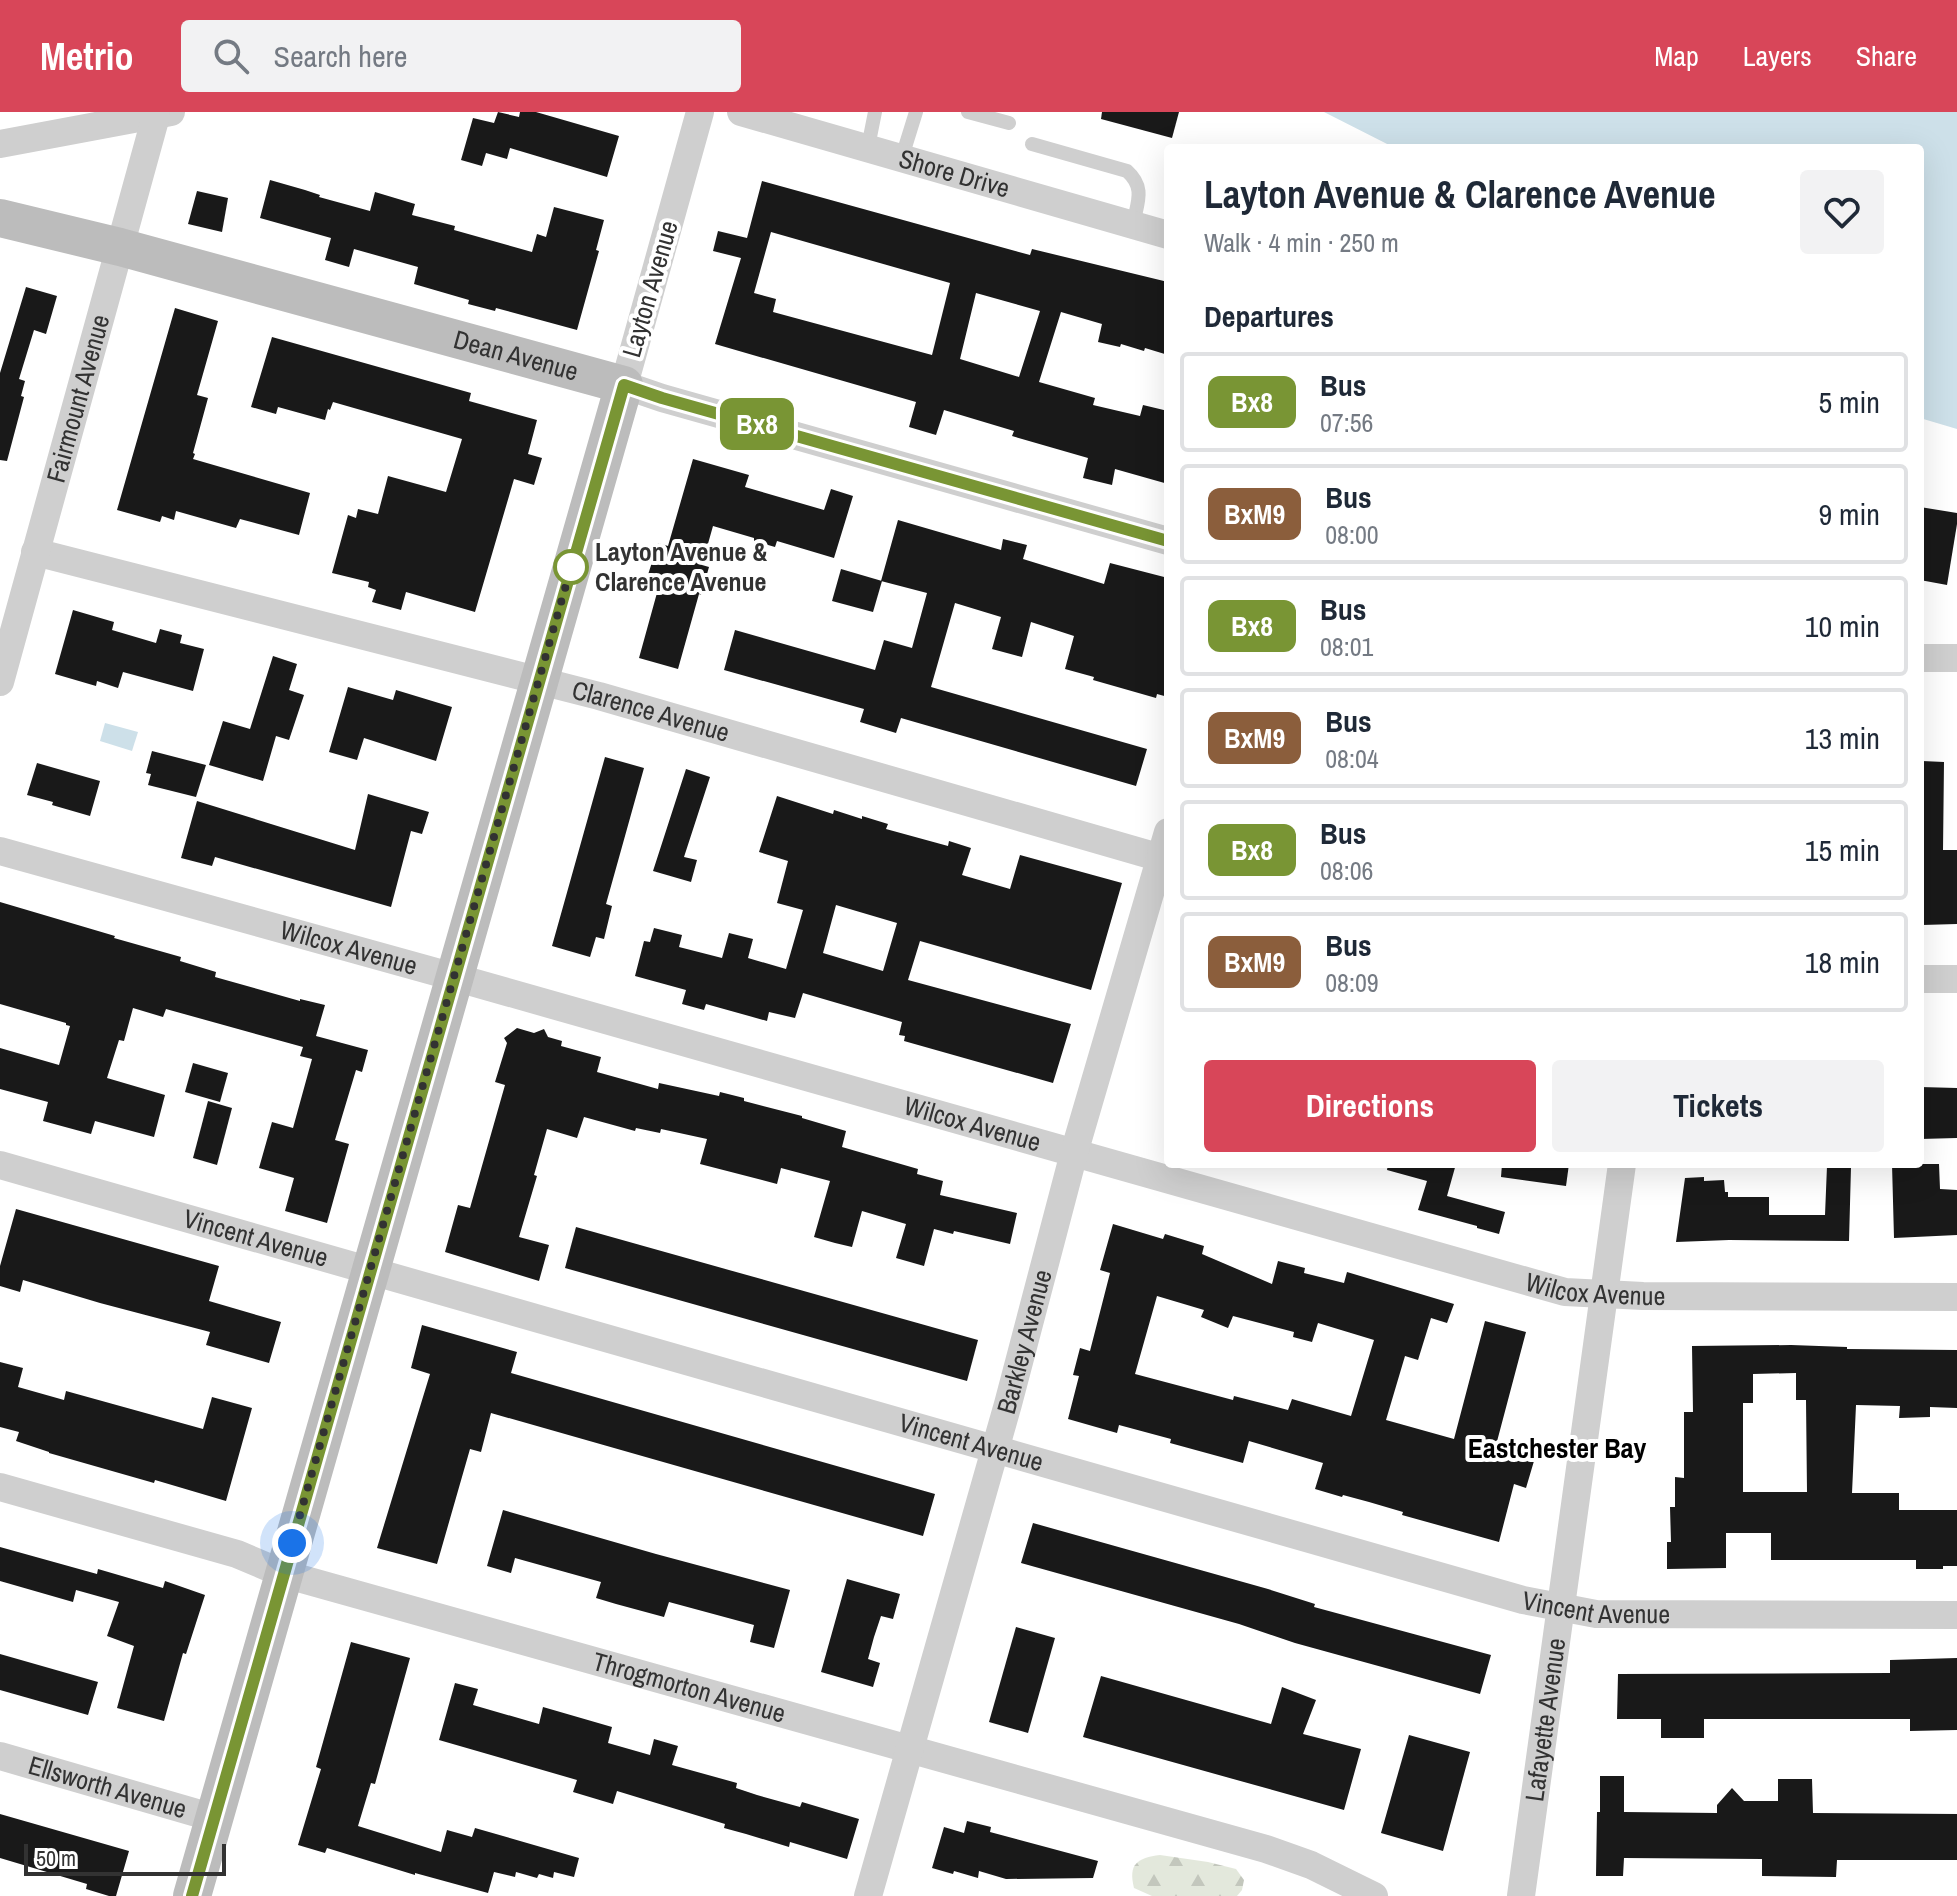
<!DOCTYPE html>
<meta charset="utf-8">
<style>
body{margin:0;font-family:"Archivo Narrow",sans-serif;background:#f2f2f3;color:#1f2937;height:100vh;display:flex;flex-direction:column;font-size:30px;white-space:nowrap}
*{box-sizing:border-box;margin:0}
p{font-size:26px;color:#747a83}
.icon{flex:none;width:44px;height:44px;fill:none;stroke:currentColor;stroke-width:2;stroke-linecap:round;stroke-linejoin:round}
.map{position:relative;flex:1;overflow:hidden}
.side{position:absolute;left:1164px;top:32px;width:760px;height:1024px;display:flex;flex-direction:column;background:#fff;border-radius:8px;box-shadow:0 8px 32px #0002}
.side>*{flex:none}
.badge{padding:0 16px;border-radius:12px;font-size:28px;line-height:52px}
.scale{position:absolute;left:24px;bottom:20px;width:202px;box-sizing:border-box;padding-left:8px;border:4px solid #323232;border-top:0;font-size:22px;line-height:28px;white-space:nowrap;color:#323232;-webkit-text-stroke:6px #fff;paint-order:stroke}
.you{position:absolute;width:40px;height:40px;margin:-20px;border:6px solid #fff;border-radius:50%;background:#1a73e8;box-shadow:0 0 0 12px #1a73e833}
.map>.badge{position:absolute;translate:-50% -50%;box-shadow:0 0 0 4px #fff}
h2{padding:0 40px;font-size:30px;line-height:72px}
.round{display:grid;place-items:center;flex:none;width:84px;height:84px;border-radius:8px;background:#f2f2f3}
.headline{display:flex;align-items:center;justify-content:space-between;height:136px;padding:0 40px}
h1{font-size:38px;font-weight:800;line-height:60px}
.action{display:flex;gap:16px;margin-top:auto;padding:16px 40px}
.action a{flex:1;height:92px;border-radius:8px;background:#d84659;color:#fff;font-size:32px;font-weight:800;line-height:92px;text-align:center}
.action a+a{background:#f2f2f3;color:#1f2937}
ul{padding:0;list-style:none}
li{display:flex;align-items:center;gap:24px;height:100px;margin:0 16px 12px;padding:0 24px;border:4px solid #e0e1e3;border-radius:8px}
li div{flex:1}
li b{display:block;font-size:30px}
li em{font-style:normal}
li .badge{min-width:88px;font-weight:700;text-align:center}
header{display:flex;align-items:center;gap:48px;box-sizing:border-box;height:112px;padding:0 40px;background:#d84659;color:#fff}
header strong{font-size:38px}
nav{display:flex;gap:44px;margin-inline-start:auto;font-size:28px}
.search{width:560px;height:72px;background:#f2f2f3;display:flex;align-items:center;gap:20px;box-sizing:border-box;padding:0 28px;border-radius:8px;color:#747a83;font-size:30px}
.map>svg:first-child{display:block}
.forest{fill:url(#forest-firs)}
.water{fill:#cde0e9}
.building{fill:#191919;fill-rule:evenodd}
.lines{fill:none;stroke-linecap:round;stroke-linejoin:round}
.lane{stroke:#cfcfcf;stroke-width:14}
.street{stroke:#cfcfcf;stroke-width:28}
.secondary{stroke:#bcbcbc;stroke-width:38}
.line-casing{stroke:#fff;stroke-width:18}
.line{stroke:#799534;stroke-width:12}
.walk{stroke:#323232;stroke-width:8;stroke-dasharray:0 14.4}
.stop-dot{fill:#fff;stroke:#799534;stroke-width:4}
.labels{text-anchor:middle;stroke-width:8;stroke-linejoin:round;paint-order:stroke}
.street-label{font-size:26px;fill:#323232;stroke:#fff}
.stop-label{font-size:26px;font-weight:bold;fill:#323232;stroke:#fff;text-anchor:start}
.neighbourhood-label{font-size:28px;font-weight:bold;fill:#000;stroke:#fff}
</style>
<header>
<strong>Metrio</strong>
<div class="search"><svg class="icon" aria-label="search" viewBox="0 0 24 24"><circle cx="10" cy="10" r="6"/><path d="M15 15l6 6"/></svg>Search here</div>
<nav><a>Map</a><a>Layers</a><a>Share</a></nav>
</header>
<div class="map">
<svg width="1957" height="1784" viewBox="0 0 1957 1784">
<defs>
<pattern id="forest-firs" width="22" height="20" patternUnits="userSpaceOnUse" patternTransform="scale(2)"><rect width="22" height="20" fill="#e3e8dc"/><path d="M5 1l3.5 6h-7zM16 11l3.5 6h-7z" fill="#c3c7bd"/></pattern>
</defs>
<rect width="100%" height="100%" fill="#fff"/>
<path class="forest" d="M1160 1743 1208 1750 1236 1757 1244 1768 1242 1778 1237 1784H1152L1134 1776C1128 1752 1137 1746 1160 1743Z"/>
<g class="water">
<polygon points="1324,0 1957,0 1957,317 1920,306 1920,36 1395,36"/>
<polygon points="105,611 138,620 132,639 100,629"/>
</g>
<g class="building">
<polygon points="498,0 519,5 520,0 536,0 619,24 607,65 510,36 507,47 486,41 482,54 461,48 473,6 494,11"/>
<polygon points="1102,0 1179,0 1172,26 1101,7"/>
<polygon points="270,68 305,78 320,83 319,85 370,99 375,80 415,92 412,103 455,114 454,118 532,140 537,122 546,125 554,95 604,108 596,138 599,139 577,218 496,196 495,199 468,192 469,188 414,172 418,155 354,137 349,155 325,148 331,126 260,106"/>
<path d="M762 69 1030 143 1032 137 1168 170V243L1145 236 1144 239 1121 232 1120 235 1098 230 1102 212 1061 200 1039 270 1095 286 1093 293 1140 304 1143 293 1168 299V372L1115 357 1112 373 1083 366 1088 346 1012 324 1014 319 944 298 936 323 909 315 916 290 715 232 741 146 713 139 718 119 747 126ZM771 120 950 171 932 243 773 200 776 187 754 181ZM976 181 1040 199 1019 265 960 247Z"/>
<polygon points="197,79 228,86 222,120 188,112"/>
<polygon points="26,175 57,184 46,222 34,218 19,267 25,269 21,284 24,285 7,349 0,348 0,261"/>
<polygon points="175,196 218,209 197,283 208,286 193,341 195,342 193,347 310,381 299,423 240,407 236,416 176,399 174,408 162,404 160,410 117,398"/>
<polygon points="272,225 471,281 469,289 537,308 528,342 542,346 534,373 514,367 475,500 406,480 401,498 372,490 376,478 368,475 369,470 332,461 348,403 356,406 358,397 378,402 388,364 446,380 462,327 333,290 330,298 328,297 325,308 278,295 276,302 251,295"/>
<polygon points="693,347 749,363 745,375 824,398 831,377 853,384 834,446 777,429 775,435 754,429 754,426 713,414 702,453 709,455 701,483 699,482 678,557 639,546 660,470 647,466 658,431 668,434"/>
<polygon points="1920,395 1957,401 1957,412 1947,473 1920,468"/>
<polygon points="898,408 1001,438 1003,427 1027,433 1023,447 1104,472 1110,451 1168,466 1168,585 1157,582 1156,586 1093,568 1094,565 1065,557 1074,524 1031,510 1022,545 992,537 1001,505 955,491 931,575 1147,637 1136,674 901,606 896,621 860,610 864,597 724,558 735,518 875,558 884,528 912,536 927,481 881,469"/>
<polygon points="841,457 882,469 873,500 832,489"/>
<polygon points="73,498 114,510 112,518 156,531 160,517 182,523 180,531 204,537 193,579 123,560 118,576 97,569 96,574 55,562"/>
<polygon points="273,544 297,552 289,578 304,583 289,628 276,624 263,669 209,653 223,609 250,617"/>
<polygon points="348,575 393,588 396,578 452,595 436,649 364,626 357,648 329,640"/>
<polygon points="152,639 206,653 196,685 148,673 151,662 146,661"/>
<polygon points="605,645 644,656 606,792 612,794 604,827 596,825 590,845 552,834"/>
<polygon points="1922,649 1944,650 1943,738 1957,738 1957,812 1922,813"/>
<polygon points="37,651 100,669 90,704 52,693 53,690 27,683"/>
<polygon points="686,657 710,665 684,745 697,748 691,770 653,759"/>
<polygon points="368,682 429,700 422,722 411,719 391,795 215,745 212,754 181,746 197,689 355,738"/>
<path d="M777 684 833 702 834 698 862 707V704L888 712 886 717 948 734 949 729 971 736 962 763 1010 777 1020 743 1122 771 1091 878 920 829 908 868 1071 912 1053 971 904 929 905 924 899 923 902 910 803 881 795 906 769 900 767 909 706 892 704 898 682 892 686 878 635 864 644 829 650 830 654 816 682 823 679 835 722 846 729 821 753 827 748 846 786 857 803 798 777 791 788 749 759 740ZM836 793 897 811 883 859 823 841Z"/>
<polygon points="0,790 115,824 114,826 181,845 180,849 216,860 215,865 300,889 300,887 325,893 316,924 368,938 362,960 356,958 335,1028 349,1032 327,1111 285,1099 294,1066 259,1056 272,1010 293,1016 312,947 300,944 303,935 166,897 163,905 133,896 124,929 119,928 107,966 165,983 154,1025 95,1009 91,1022 43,1009 48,990 0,977 0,936 59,953 70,914 66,913 66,911 0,892"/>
<polygon points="517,916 534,921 544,917 548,925 562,929 561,934 601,945 597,960 658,977 659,971 719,984 720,980 744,986 744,989 802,1004 802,1006 846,1019 842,1035 918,1057 917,1062 943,1069 940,1083 1017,1101 1010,1132 954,1119 953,1122 934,1117 924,1154 896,1146 906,1112 862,1099 852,1135 835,1131 814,1125 830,1069 781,1056 777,1072 700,1052 707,1027 661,1017 660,1021 636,1016 635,1019 584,1005 577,1026 547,1017 534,1063 537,1064 519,1125 549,1133 539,1169 445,1140 458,1093 470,1096 505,973 495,970 507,931 504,926"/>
<polygon points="193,951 228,961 220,990 185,980"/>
<polygon points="1920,975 1957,976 1957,1026 1920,1027"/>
<polygon points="208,989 232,996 217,1053 193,1046"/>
<polygon points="1388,1052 1456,1052 1447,1084 1505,1100 1499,1122 1477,1116 1477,1114 1418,1098 1427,1069 1387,1058"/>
<polygon points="1502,1052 1569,1052 1566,1074 1501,1065"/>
<polygon points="1892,1052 1939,1052 1940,1077 1957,1078 1957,1123 1894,1126"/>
<polygon points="1827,1054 1851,1055 1849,1129 1729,1128 1676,1130 1685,1066 1704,1065 1704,1069 1724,1068 1725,1080 1728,1080 1728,1085 1769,1085 1769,1103 1825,1103"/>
<polygon points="16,1097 219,1154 209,1189 281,1210 269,1251 206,1233 210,1220 100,1191 23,1168 20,1180 0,1174 0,1154"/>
<path d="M1113 1112 1163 1127 1165 1122 1204 1134 1202 1142 1272 1172 1278 1149 1305 1156 1304 1161 1344 1171 1347 1160 1454 1192 1447 1211 1431 1206 1418 1248 1405 1244 1386 1308 1454 1327 1485 1209 1526 1220 1495 1337 1534 1349 1526 1376 1514 1372 1499 1430 1402 1403 1403 1400 1369 1390 1343 1383 1342 1385 1315 1377 1323 1351 1249 1329 1243 1351 1170 1331 1171 1327 1119 1313 1117 1321 1068 1307 1079 1264 1073 1263 1080 1236 1090 1239 1110 1161 1100 1158ZM1157 1184 1204 1198 1201 1205 1228 1216 1233 1204 1294 1220 1293 1225 1312 1230 1318 1211 1374 1228 1351 1304 1292 1287 1288 1298 1234 1284 1233 1288 1135 1262Z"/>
<polygon points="576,1115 978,1228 967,1269 565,1156"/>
<polygon points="422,1213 517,1240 511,1261 935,1382 923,1424 491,1301 481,1340 470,1337 437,1452 377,1436 430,1262 411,1256"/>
<path d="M1791 1233 1847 1235V1237L1957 1238V1296L1930 1295V1305L1899 1306 1900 1294 1856 1293 1852 1381H1899V1398H1957V1454H1943V1457H1916V1448H1771V1421H1726V1456L1667 1457V1430H1671L1670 1395H1675V1365L1684 1366V1300H1693L1692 1234ZM1796 1261V1288H1806L1807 1380H1743V1291H1753V1262Z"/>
<polygon points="0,1250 23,1256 18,1275 64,1288 66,1279 203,1317 212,1285 252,1296 226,1389 155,1368 154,1371 49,1341 49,1340 16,1329 19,1320 0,1315"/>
<polygon points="503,1398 656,1442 790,1478 774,1536 750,1530 754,1513 669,1490 664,1505 616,1492 596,1486 601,1470 515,1446 511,1461 487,1454"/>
<polygon points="1033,1411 1268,1477 1315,1492 1314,1495 1491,1543 1480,1582 1295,1531 1239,1512 1021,1451"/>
<polygon points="0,1435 97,1462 98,1457 163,1476 165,1469 205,1483 186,1542 183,1541 164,1609 117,1596 134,1534 107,1524 119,1490 76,1478 73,1490 0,1469"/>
<polygon points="847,1467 900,1482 893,1507 881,1504 874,1525 868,1547 880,1551 873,1575 821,1560"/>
<polygon points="1016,1515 1055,1526 1028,1621 989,1610"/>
<polygon points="351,1530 410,1546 375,1672 371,1671 358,1714 441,1740 447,1718 472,1725 475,1716 579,1746 574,1765 554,1760 553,1766 539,1762 537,1766 516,1760 515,1765 494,1760 488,1781 415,1761 415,1763 327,1736 325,1741 298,1733 321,1657 316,1655"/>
<polygon points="0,1542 98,1570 88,1603 0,1578"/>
<polygon points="1957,1546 1957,1618 1910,1619 1910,1607 1704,1607 1704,1626 1661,1626 1661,1607 1617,1607 1618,1562 1890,1561 1890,1548"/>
<polygon points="1101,1564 1271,1612 1282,1575 1316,1588 1303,1622 1361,1637 1344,1698 1083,1625"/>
<polygon points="455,1571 478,1577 473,1593 539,1612 543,1595 612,1615 608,1631 650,1643 654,1627 678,1634 672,1653 737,1671 736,1676 757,1683 800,1695 802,1690 859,1707 847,1747 790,1730 789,1735 746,1722 724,1716 725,1712 617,1679 613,1692 573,1680 577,1668 439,1628"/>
<polygon points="1409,1623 1470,1640 1443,1739 1381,1721"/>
<polygon points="1600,1664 1624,1664 1624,1700 1717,1701 1717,1693 1732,1676 1744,1689 1778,1689 1778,1667 1812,1667 1813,1701 1957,1702 1957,1748 1837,1748 1836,1765 1762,1764 1762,1747 1624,1746 1623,1764 1596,1764 1597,1700 1600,1700"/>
<polygon points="0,1702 129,1739 116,1784 109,1784 86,1777 87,1772 0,1746"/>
<polygon points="967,1709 991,1715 990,1720 1098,1749 1093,1766 1006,1767 979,1759 978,1766 954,1759 953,1762 932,1756 944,1715 964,1721"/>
</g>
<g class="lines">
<g class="lane">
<polyline points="968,0 1009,11"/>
<path d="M1032 32 1127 59C1146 76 1137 91 1133 113"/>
<polyline points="868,35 875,0"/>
<polyline points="902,45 916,0"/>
</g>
<g class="street">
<polyline points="700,0 624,273 662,286 1168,429"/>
<path id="s1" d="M741 0 1168 123"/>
<polyline points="0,32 171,0"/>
<path id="s2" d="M35 440 599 584 1168 748"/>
<polyline points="1920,546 1957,546"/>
<path id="s3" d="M0 570 156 4"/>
<path id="s4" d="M0 739 454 865 1565 1180 1643 1184 1957 1185"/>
<polyline points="1920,867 1957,867"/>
<path id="s5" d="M0 1053 1523 1488 1596 1502 1957 1503"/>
<path id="s6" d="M0 1375 237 1442 284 1462 1266 1737 1311 1753 1374 1784"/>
<path id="s7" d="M0 1644 214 1706"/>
<path id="s8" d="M868 1784 1008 1292 1074 1041 1168 720"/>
<path id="s9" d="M1521 1784 1622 1052"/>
</g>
<path class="secondary" id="s10" d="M0 106 120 135 624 273 192 1784"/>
</g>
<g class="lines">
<defs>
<polyline id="line" points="192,1784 624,273 662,286 1168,429"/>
</defs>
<use href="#line" class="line-casing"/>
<use href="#line" class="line"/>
<polyline class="walk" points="292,1431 572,452 571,455"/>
</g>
<circle class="stop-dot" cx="571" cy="455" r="16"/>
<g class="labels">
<g class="street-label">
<text dy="9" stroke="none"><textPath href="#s1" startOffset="222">Shore Drive</textPath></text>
<text transform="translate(650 177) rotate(-74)" y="9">Layton Avenue</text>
<text dy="9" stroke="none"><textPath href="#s10" startOffset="534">Dean Avenue</textPath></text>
<text dy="9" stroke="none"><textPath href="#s3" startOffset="294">Fairmount Avenue</textPath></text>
<text dy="9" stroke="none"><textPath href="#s2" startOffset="636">Clarence Avenue</textPath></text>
<text dy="9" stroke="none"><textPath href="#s4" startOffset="362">Wilcox Avenue</textPath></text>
<text dy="9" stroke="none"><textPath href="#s4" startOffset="1010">Wilcox Avenue</textPath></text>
<text dy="9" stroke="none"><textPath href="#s5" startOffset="266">Vincent Avenue</textPath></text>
<text dy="9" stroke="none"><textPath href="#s4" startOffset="1656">Wilcox Avenue</textPath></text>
<text dy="9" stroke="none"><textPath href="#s8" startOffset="576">Barkley Avenue</textPath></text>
<text dy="9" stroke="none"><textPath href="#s5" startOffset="1010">Vincent Avenue</textPath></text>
<text dy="9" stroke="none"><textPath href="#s5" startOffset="1658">Vincent Avenue</textPath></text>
<text dy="9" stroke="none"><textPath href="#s6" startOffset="718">Throgmorton Avenue</textPath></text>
<text dy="9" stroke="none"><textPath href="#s9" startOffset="178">Lafayette Avenue</textPath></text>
<text dy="9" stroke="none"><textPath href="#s7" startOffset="112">Ellsworth Avenue</textPath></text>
</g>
<g class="stop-label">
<text x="595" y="449">Layton Avenue &amp;<tspan x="595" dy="30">Clarence Avenue</tspan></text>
</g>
<g class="neighbourhood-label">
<text x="1557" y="1346">Eastchester Bay</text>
</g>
</g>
</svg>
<div class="scale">50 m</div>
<div class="you" style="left:292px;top:1431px"></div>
<b class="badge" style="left:757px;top:312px;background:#799534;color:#fff">Bx8</b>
<section class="side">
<div class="headline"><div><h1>Layton Avenue &amp; Clarence Avenue</h1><p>Walk · 4 min · 250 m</p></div><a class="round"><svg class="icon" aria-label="heart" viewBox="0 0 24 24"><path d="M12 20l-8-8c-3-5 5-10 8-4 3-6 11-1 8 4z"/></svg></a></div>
<h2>Departures</h2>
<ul>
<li><span class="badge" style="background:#799534;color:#fff">Bx8</span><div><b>Bus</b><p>07:56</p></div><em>5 min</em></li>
<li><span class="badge" style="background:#8b5e3c;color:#fff">BxM9</span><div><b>Bus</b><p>08:00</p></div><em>9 min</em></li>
<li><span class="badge" style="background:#799534;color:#fff">Bx8</span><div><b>Bus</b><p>08:01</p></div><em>10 min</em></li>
<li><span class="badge" style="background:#8b5e3c;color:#fff">BxM9</span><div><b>Bus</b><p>08:04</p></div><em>13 min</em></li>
<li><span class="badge" style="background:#799534;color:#fff">Bx8</span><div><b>Bus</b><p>08:06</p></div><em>15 min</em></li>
<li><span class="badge" style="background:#8b5e3c;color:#fff">BxM9</span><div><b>Bus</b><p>08:09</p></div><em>18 min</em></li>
</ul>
<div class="action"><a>Directions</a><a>Tickets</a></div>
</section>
</div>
